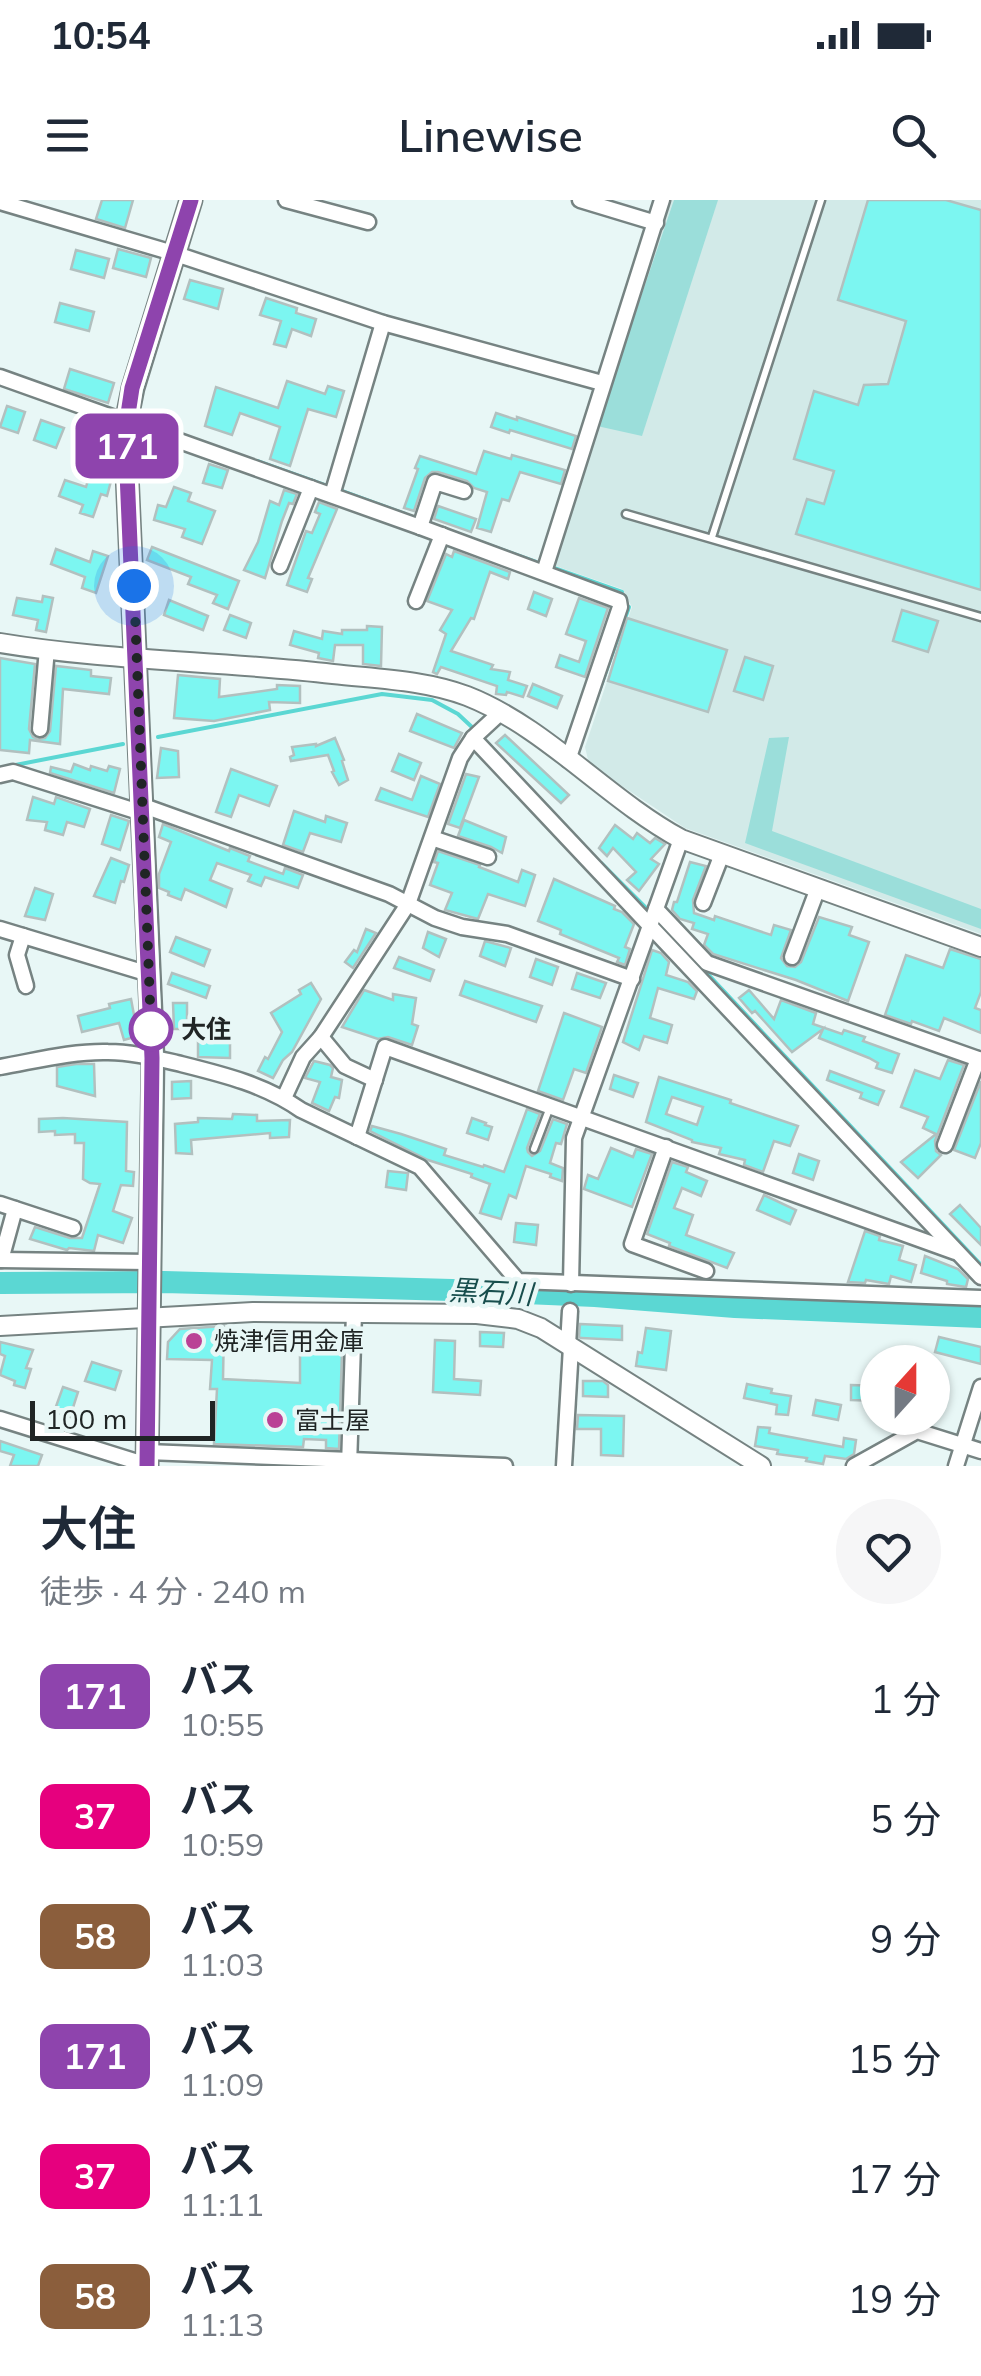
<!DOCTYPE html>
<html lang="ja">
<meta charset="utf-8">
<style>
body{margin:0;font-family:Mulish,"Noto Sans JP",sans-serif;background:#f6f6f7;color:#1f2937;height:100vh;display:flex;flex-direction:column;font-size:38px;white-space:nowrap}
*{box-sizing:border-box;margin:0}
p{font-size:32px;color:#747a83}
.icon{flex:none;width:55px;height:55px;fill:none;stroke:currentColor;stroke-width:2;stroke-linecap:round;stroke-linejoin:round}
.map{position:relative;height:1266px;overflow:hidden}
.side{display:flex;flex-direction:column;background:#fff;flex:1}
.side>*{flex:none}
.badge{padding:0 20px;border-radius:15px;font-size:35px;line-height:65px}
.needle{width:65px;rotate:21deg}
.controls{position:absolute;left:860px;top:1145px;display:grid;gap:20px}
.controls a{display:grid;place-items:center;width:90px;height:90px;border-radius:50%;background:#fff;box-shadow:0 2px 8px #0004;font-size:50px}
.scale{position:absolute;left:30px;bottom:25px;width:185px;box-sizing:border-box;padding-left:10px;border:5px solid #202525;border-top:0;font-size:28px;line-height:35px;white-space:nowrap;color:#202525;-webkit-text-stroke:8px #e8f7f6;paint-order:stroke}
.you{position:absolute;width:50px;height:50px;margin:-25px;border:8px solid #fff;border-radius:50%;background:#1a73e8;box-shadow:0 0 0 15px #1a73e833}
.map>.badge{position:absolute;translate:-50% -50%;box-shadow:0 0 0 5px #fff}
.round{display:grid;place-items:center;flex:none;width:105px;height:105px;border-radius:52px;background:#f6f6f7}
.head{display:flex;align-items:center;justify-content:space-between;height:170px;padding:0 40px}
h1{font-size:48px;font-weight:600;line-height:75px}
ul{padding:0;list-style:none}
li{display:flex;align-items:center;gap:30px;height:120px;padding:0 40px}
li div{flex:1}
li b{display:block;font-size:38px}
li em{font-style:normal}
li .badge{min-width:110px;font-weight:700;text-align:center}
.status{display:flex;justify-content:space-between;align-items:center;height:70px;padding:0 50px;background:#fff;direction:ltr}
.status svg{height:28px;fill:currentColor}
header{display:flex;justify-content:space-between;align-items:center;height:130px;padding:0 40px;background:#fff;font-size:45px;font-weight:600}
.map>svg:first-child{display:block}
.built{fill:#d2eae8}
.green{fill:#9bdeda}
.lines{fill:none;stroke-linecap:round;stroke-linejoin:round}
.stream{stroke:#5bd7d3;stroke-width:4}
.river{stroke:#5bd7d3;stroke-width:22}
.building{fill:#7cf6f1;stroke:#b2c0bf;stroke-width:2.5;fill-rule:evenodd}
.service-casing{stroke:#768382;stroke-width:11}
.minor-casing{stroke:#768382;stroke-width:19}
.tertiary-casing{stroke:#768382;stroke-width:22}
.secondary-casing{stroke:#768382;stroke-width:25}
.service{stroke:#fff;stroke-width:6}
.minor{stroke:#fff;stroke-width:14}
.tertiary{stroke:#fff;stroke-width:18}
.secondary{stroke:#c8f9f7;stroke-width:20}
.line-casing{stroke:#fff;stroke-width:22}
.line{stroke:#8e44ad;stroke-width:15}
.walk{stroke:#202525;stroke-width:10;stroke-dasharray:0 18}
.stop-dot{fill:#fff;stroke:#8e44ad;stroke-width:5}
.poi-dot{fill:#ba4195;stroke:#e8f7f6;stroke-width:4}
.labels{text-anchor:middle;stroke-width:9;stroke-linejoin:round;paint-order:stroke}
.stop-label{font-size:25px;font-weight:bold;fill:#202525;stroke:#e8f7f6;text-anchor:start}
.poi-label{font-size:25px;fill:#202525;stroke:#e8f7f6;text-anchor:start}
.water-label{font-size:28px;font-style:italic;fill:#184e4d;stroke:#e8f7f6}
</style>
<div class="status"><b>10:54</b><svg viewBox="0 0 49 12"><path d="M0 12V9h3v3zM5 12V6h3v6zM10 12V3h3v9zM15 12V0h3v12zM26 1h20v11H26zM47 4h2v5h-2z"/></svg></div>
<header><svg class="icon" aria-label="menu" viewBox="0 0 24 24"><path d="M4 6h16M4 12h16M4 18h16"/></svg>Linewise<svg class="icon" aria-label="search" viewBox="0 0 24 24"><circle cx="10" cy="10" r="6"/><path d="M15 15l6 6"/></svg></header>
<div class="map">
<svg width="981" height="1266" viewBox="0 0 981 1266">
<rect width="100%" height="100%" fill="#e8f7f6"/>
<polygon class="built" points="663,0 981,0 981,734 685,628 589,564 585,547 632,407 622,389 553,365"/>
<g class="green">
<polygon points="674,0 718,0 642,236 597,226"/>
<polygon points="789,537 772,631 981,709 981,729 745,643 769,538"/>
</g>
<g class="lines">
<g class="stream">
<polyline points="257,261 327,286"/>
<polyline points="339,290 405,314"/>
<polyline points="444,329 536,362"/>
<polyline points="554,368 622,392"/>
<polyline points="590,516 629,407"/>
<polyline points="481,536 522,580"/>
<polyline points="158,537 382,494 432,500 458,514 474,529"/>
<polyline points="0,568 123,544"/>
<polyline points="601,663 651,713"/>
<polyline points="657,720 981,1065"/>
</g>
<polyline class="river" points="0,1083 164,1082 452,1090 595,1096 735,1107 981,1117"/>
</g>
<g class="building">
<polygon points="102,0 133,0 125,28 96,19"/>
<polygon points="868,0 946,0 981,10 981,390 796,334 807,299 824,304 834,271 794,259 814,191 858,205 864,185 888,184 906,121 838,100"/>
<polygon points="118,49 151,58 146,77 113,68"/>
<polygon points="76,50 109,59 104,78 71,69"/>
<polygon points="190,80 223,89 218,109 184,99"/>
<polygon points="266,98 297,108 296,113 316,119 311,136 292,129 286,147 274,144 281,121 260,115"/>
<polygon points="60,103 94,112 89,131 55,122"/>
<polygon points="70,169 114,183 108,203 64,189"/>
<polygon points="287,181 325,194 328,186 344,191 336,217 308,209 290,266 270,259 280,227 240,213 232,235 205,226 216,187 278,208"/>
<polygon points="7,206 25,212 18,233 0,227"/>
<polygon points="496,213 517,220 517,217 576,236 572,249 510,230 509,233 491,227"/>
<polygon points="41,220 64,228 56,248 34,240"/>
<polygon points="81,236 109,246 98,277 111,281 107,296 101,294 93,317 80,313 83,305 59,296 65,280 86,287 93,263 73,256"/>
<polygon points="147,241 166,247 160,264 141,258"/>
<polygon points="484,251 511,259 512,255 565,270 561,284 520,272 509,301 502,299 491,332 477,328 487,292 474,288 467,281 438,272 432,272 425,278 414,311 404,308 418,269 415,268 420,256 476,274"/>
<polygon points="209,264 228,270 222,288 203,283"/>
<polygon points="174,287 191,293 188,301 215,311 202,344 182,337 185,329 154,320 158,305 166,307"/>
<polygon points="284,290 297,294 293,304 289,303 282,321 265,378 244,370 258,342 270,301 279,305"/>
<polygon points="319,302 337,309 308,378 312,379 307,392 287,385 306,331 312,333 320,314 315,312"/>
<polygon points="438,306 476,319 471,332 434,319"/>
<polygon points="152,347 239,381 228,409 213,403 217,395 188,384 191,377 147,360"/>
<polygon points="56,349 90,362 93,351 108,356 96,393 82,388 85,377 51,364"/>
<polygon points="454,351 510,372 508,379 490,372 474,419 471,418 451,451 493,465 491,469 510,472 508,480 527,486 523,497 507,492 506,495 496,494 497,486 441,467 437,474 433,472 446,434 440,430 452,410 427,401 446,354 452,357"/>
<polygon points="534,392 552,399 546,416 528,409"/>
<polygon points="43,396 53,398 46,432 36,430 38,420 13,415 17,398 42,402"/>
<polygon points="579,398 608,408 585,477 556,467 560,455 579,462 586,441 566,434"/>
<polygon points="169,400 208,416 203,430 164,415"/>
<polygon points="902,410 938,421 928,452 893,441"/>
<polygon points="230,415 251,423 246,438 224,430"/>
<polygon points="627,418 727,450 708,512 608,481"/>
<polygon points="367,426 382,427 381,466 363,464 363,445 335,445 333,461 318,458 319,453 290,445 294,431 322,439 323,431 342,434 342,430 367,430"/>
<polygon points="745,457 773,466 763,500 734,491"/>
<polygon points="0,458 35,464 29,529 33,537 38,539 45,538 50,531 56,466 91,470 91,476 111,478 109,494 63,489 60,544 30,540 29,553 0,550"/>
<polygon points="178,475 220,479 219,497 277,489 277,485 300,486 300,503 269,502 270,510 214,521 174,518"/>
<polygon points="533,484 562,496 557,508 528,496"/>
<polygon points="417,514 462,533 454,548 410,531"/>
<polygon points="505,535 569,595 561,603 496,543"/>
<polygon points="335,538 344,560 342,561 348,580 339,585 332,572 334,571 328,555 291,561 290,557 294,555 292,547 316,544 316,546"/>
<polygon points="161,548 178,551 179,577 157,578"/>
<polygon points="399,554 421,563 414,580 392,571"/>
<polygon points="74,564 90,570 91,566 107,571 109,566 120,569 114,593 50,573 51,567 71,572"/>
<polygon points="231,569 277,586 269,606 239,595 231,617 216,612"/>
<polygon points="466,574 479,577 460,628 448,624"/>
<polygon points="421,576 440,584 428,617 376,600 381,588 412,600"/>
<polygon points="33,597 54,604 56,597 90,609 84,627 67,622 63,635 45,630 47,622 27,620"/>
<polygon points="294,611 325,622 326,616 347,623 341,642 310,633 303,652 283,645"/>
<polygon points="111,615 129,621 120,650 102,644"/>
<polygon points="464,620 506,637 502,653 491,647 458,636"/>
<polygon points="163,624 229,651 230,648 250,656 248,661 283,674 285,668 303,675 298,688 265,677 261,686 248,681 251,675 217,663 210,680 232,689 226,707 185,689 181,700 168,695 169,692 159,688 159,674 171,642 159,637"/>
<polygon points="615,625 633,639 637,633 650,643 655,638 665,644 651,659 659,664 639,691 627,680 636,672 613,648 607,656 599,648"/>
<polygon points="438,651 480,665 479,667 518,682 522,670 535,675 525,706 488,694 478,719 445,710 452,693 430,685 438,663 434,662"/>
<polygon points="111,658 129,665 124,682 121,681 115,703 94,696"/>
<polygon points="690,662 706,666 693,700 694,713 714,720 715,716 771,735 774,725 791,730 781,758 787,766 795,767 801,762 819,717 852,727 849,735 869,742 848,801 796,780 713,754 704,745 708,734 692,729 694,723 680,719 672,710 674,702 677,702"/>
<polygon points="554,679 615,706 614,709 622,712 634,724 625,747 630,749 625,765 617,762 619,758 560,734 561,730 538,721"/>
<polygon points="35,688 53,694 45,720 25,716"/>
<polygon points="366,729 376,733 353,768 345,762 354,750 357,752"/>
<polygon points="428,732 446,739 439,757 423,748"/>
<polygon points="176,737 210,750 204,766 170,752"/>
<polygon points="485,741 511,748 505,766 480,756"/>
<polygon points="950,749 981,759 981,792 975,808 981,810 981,833 944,818 939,831 912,821 911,824 885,815 906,755 943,768"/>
<polygon points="652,750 661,753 669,762 666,775 688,782 697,791 694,799 658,788 650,818 672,825 667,843 644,836 639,850 623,842"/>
<polygon points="399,757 434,770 430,781 394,768"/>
<polygon points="536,759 558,767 552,785 530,777"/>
<polygon points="172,773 210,786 206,798 168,784"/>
<polygon points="577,773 606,783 600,798 572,789"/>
<polygon points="465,781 542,806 536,822 460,795"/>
<polygon points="311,783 321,799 292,852 283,860 273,878 258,871 265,857 268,859 282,832 271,813 301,794 299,790"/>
<polygon points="364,790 393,800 393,794 416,798 412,824 418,826 412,845 388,837 378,839 342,827"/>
<polygon points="749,790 774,819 781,800 816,813 813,824 842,834 844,830 865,837 863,841 899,854 892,873 876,868 878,863 869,858 819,838 823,829 792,852 755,811 752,813 739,798"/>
<polygon points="131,799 138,836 124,840 119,823 82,832 78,816 110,808 109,804"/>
<polygon points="173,803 187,803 187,829 174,829"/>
<polygon points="564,813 602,827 586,873 574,869 563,900 538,891"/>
<polygon points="230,840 230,858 198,857 198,841"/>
<polygon points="948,860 964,865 935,941 936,951 941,955 918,978 901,962 936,934 923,928 928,917 901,907 915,870 940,879"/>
<polygon points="314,861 330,865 333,868 331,877 342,880 339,898 335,897 329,911 312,903 320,882 305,878"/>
<polygon points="76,864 94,864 95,896 57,886 57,867"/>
<polygon points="830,871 884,891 878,905 860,898 862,893 827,880"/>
<polygon points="614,875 638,883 633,897 610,889"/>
<path d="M659 877 731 900 730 903 798 926 790 946 774 941 763 972 744 965 745 960 719 954 721 948 692 942V940L646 922ZM672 897 703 907 697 925 666 914Z"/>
<polygon points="191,881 191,898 172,899 172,882"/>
<polygon points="981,881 981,943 975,958 954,950"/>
<polygon points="527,909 540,914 527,948 528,952 532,956 540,951 553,919 567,924 561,944 556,943 550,963 563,968 562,981 550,977 551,974 526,966 516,998 509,995 501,1019 480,1013 490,984 471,977 472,974 428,960 370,931 372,926 401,934 446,949 444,955 483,967 484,965 504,972"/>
<polygon points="233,914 257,915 257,921 290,920 289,937 270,938 270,933 191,940 192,954 176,953 175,924 198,922 198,918 232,919"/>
<polygon points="63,918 127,922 126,971 134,972 133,986 121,985 113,1011 132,1018 123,1043 98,1035 94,1051 69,1048 67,1050 30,1039 35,1027 70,1038 82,1038 100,984 90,983 83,979 84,943 75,943 75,934 55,935 55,931 39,932 39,919"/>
<polygon points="472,918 486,923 485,925 492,927 488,940 467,933"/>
<polygon points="611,948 633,957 636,949 652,954 632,1007 584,989 588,975 598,979"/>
<polygon points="799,954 819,961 813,980 793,973"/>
<polygon points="672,962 688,967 686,972 707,981 701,996 682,988 674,1008 693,1015 686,1035 734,1053 727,1068 669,1046 670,1043 647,1034"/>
<polygon points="388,971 408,973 406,990 386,987"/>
<polygon points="764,995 796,1010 790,1024 757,1010"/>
<polygon points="960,1005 981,1028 981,1045 950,1014"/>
<polygon points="516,1023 538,1025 536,1045 514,1042"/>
<polygon points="865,1031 880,1036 879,1040 903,1046 899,1060 916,1065 911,1082 891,1076 889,1084 866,1080 865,1083 848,1082"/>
<polygon points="925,1056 958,1069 968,1079 966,1087 947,1084 947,1081 921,1073"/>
<polygon points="580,1124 622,1126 622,1140 581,1138 579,1137"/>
<polygon points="224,1126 223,1179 300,1183 300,1142 318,1142 318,1149 342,1150 339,1249 326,1248 326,1240 304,1239 303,1247 214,1244 217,1189 210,1189 212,1160 167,1159 168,1142 180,1129"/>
<polygon points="646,1128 671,1131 666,1170 636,1166 638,1152 642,1153"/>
<polygon points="480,1132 504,1133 503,1147 480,1146"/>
<polygon points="939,1137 981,1147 981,1164 935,1152"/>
<polygon points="435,1140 455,1141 454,1179 481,1181 480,1195 433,1192"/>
<polygon points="0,1142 33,1150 26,1168 31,1169 25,1188 14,1185 15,1181 0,1175 5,1156 0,1154"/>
<polygon points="92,1162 121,1171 115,1190 85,1181"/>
<polygon points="583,1181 603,1181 608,1185 608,1197 583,1196"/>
<polygon points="747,1184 772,1189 771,1193 791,1196 788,1215 776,1214 777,1205 744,1198"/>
<polygon points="851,1185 878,1186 878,1201 851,1200"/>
<polygon points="63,1187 78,1192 70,1217 54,1212"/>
<polygon points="816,1200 841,1205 838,1220 813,1215"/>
<polygon points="578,1215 624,1216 623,1256 601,1255 601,1229 577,1229"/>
<polygon points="758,1227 770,1228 769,1233 843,1247 844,1238 856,1240 854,1254 846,1259 825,1256 823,1264 806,1261 807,1258 777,1254 778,1250 755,1246"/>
<polygon points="0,1241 42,1255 38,1266 10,1266 14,1255 0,1251"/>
</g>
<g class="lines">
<defs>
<g id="service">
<polyline points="626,314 981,417"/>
<polyline points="712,337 821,0"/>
<polyline points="534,949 550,907"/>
</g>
<g id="minor">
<polyline points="286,0 368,22"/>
<polyline points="580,0 656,23"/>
<polyline points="0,2 173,53 383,123 602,183"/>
<polyline points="0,177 420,327 619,401 620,407 568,560"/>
<polyline points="332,295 383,123"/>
<polyline points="420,327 435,282 464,291"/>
<polyline points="280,366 311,288"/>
<polyline points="544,372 662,0"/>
<polyline points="416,401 442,335"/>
<polyline points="40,529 47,449"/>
<polyline points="473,538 981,1077"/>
<polyline points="0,575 13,572 142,613"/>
<polyline points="141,605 389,694 435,718 462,727 507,734 632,779"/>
<polyline points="432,638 488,657"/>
<polyline points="703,703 722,654"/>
<polyline points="656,709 707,763 981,860"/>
<polyline points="0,729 149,774"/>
<polyline points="23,736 17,755 26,786"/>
<polyline points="792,757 818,688"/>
<polyline points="321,837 345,866 375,880"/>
<path d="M0 867C35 861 72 851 108 852 131 852 155 858 177 863 221 874 264 884 301 910L420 967 518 1081 981 1098"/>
<polyline points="284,898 303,857 321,837 408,704 460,558 473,538 500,513"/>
<polyline points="357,937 385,847 955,1052"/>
<polyline points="945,945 978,859"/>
<polyline points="666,947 632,1044 706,1071"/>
<polyline points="0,1004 73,1028"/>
<polyline points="0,1060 149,1062"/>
<polyline points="1,1060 15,1009"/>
<polyline points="571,1084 574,938 681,639"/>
<polyline points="568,1145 570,1111"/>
<polyline points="0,1219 147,1265"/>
<polyline points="147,1252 505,1266"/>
<polyline points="349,1266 354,1113"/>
<polyline points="564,1266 571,1147"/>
<polyline points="854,1266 917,1231 981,1251"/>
<polyline points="956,1266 981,1187"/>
</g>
<g id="tertiary">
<path d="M0 443C108 461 223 461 333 474 378 479 424 480 467 496 546 527 607 599 681 639L981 747"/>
<polyline points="0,1126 253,1112 477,1114 518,1119 541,1128 761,1266"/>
</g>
<polyline id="secondary" points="147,1266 153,857 127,273 128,213 133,188 191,0"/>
</defs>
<use href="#service" class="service-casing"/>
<use href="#minor" class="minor-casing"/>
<use href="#tertiary" class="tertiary-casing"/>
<use href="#secondary" class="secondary-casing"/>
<use href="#service" class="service"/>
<use href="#minor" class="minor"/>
<use href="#tertiary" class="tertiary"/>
<use href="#secondary" class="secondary"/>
</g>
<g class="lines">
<defs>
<polyline id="line" points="147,1266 152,858 127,273 128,214 132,188 191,0"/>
</defs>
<use href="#line" class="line-casing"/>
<use href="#line" class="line"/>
<polyline class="walk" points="134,386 151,829"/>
</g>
<circle class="stop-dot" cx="151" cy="829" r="20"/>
<g class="poi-dot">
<circle cx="194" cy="1141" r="10"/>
<circle cx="275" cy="1220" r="10"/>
</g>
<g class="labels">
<g class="stop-label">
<text x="181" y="838">大住</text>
</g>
<g class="poi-label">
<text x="214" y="1150">焼津信用金庫</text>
<text x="295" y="1229">富士屋</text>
</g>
<g class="water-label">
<text transform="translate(491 1092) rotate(3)" y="10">黒石川</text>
</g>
</g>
</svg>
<div class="controls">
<a><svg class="needle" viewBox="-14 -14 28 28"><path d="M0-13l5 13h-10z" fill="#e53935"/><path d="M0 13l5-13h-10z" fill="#747a83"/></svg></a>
</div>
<div class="scale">100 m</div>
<div class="you" style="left:134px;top:386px"></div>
<b class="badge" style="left:127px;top:246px;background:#8e44ad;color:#fff">171</b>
</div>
<section class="side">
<div class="head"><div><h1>大住</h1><p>徒歩 · 4 分 · 240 m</p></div><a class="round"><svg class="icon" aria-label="heart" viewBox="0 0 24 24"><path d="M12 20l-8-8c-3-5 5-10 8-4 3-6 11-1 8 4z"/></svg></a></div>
<ul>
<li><span class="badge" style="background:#8e44ad;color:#fff">171</span><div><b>バス</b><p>10:55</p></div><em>1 分</em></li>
<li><span class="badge" style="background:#e6007e;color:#fff">37</span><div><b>バス</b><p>10:59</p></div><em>5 分</em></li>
<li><span class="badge" style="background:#8b5e3c;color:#fff">58</span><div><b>バス</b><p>11:03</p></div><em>9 分</em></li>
<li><span class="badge" style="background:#8e44ad;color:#fff">171</span><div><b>バス</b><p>11:09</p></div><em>15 分</em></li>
<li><span class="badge" style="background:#e6007e;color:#fff">37</span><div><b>バス</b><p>11:11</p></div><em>17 分</em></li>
<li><span class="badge" style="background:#8b5e3c;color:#fff">58</span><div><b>バス</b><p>11:13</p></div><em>19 分</em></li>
</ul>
</section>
